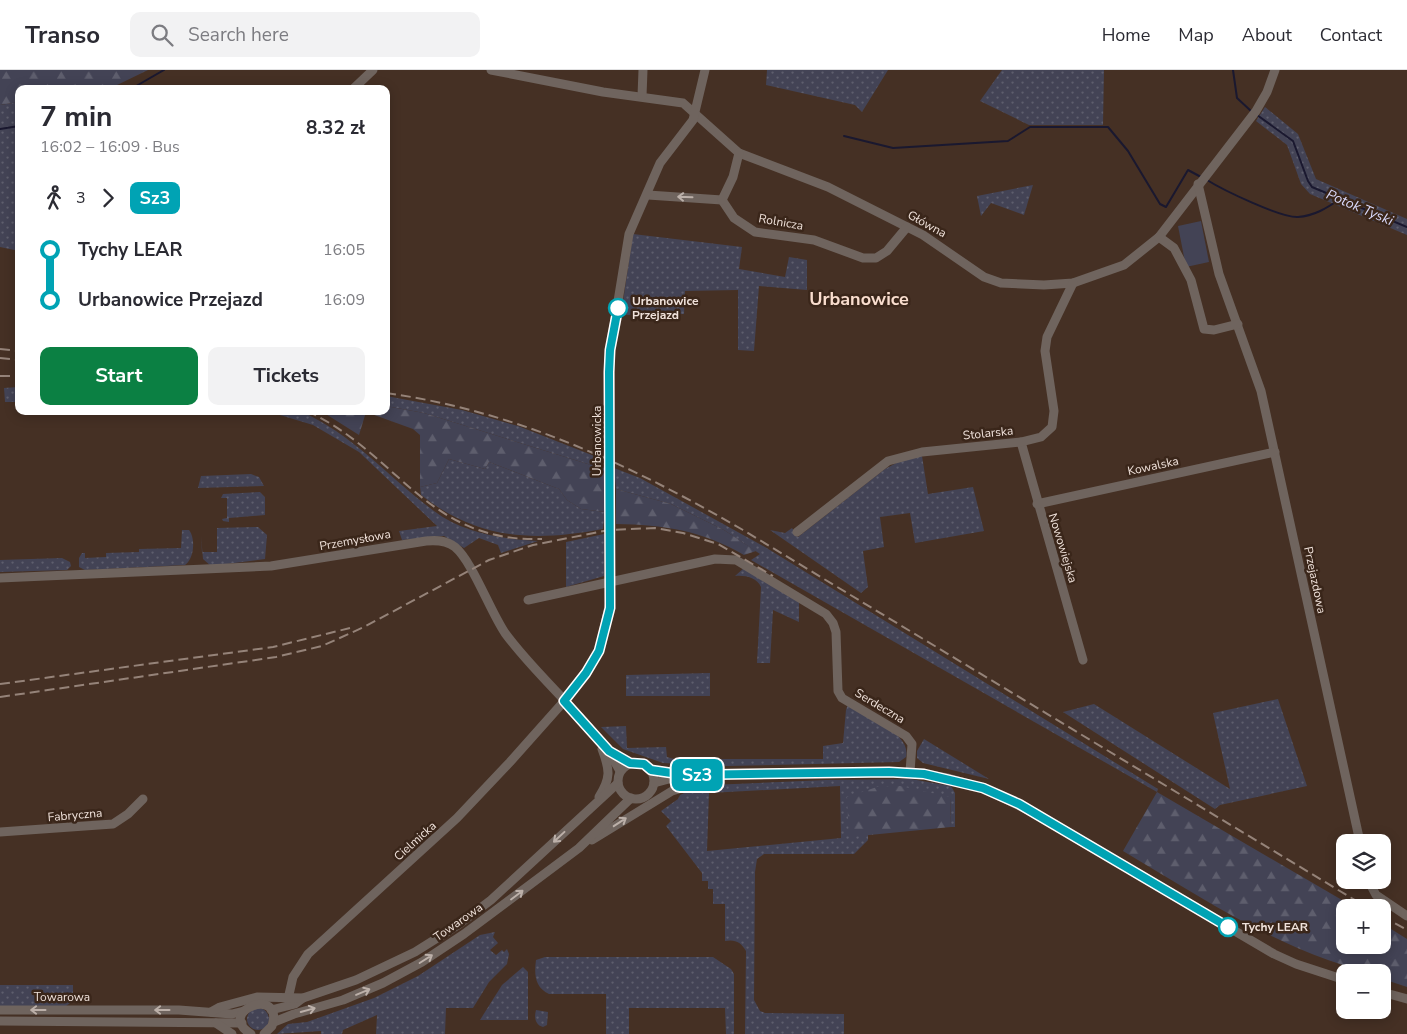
<!DOCTYPE html>
<meta charset="utf-8">
<style>
body{margin:0;font-family:"Nunito Sans",sans-serif;background:#f2f2f3;color:#2b2b33;height:100vh;display:flex;flex-direction:column;font-size:19px;white-space:nowrap}
*{box-sizing:border-box;margin:0}
p{font-size:16px;color:#7c7c81}
.icon{flex:none;width:28px;height:28px;fill:none;stroke:currentColor;stroke-width:2;stroke-linecap:round;stroke-linejoin:round}
.map{position:relative;flex:1;overflow:hidden}
.details{position:absolute;left:15px;top:15px;width:375px;height:330px;display:flex;flex-direction:column;background:#fff;border-radius:10px;box-shadow:0 2px 12px #0003}
.details>*{flex:none}
.badge{padding:0 10px;border-radius:8px;font-size:18px;line-height:32px}
.controls{position:absolute;left:1336px;top:764px;display:grid;gap:10px}
.controls a{display:grid;place-items:center;width:55px;height:55px;border-radius:10px;background:#fff;box-shadow:0 2px 12px #0003;font-size:25px}
.map>.badge{position:absolute;translate:-50% -50%;box-shadow:0 0 0 2px #fff}
.legs{display:flex;align-items:center;gap:8px;height:55px;padding:0 25px;font-size:16px}
.legs p{margin-inline-start:auto}
.summary{display:flex;align-items:center;justify-content:space-between;height:85px;padding:0 25px}
h1{font-size:28px;font-weight:700;line-height:38px}
.button{display:flex;gap:10px;margin-top:auto;padding:10px 25px}
.button a{flex:1;height:58px;border-radius:10px;background:#0b8043;color:#fff;font-size:20px;font-weight:700;line-height:58px;text-align:center}
.button a+a{background:#f2f2f3;color:#2b2b33}
ul{padding:0 25px;list-style:none}
li{display:flex;align-items:center;gap:18px;height:50px;font-size:19px}
li i{display:grid;place-items:center;width:8px;height:100%;margin:0 6px;background:currentColor}
li i::after{content:'';width:12px;height:12px;margin:-6px;border:4px solid;border-radius:50%;background:#fff}
li p{margin-inline-start:auto}
li:first-child i{background:linear-gradient(#0000 50%,currentColor 0)}
li:last-child i{background:linear-gradient(currentColor 50%,#0000 0)}
header{display:flex;align-items:center;gap:30px;box-sizing:border-box;height:70px;padding:0 25px;background:#fff;border-bottom:1px solid #e1e1e2}
header strong{font-size:24px}
nav{display:flex;gap:28px;margin-inline-start:auto;font-size:18px}
.search{width:350px;height:45px;background:#f2f2f3;display:flex;align-items:center;gap:12px;box-sizing:border-box;padding:0 18px;border-radius:10px;color:#7c7c81;font-size:19px}
.map>svg:first-child{display:block}
.green{fill:url(#green-dots);fill-rule:evenodd}
.forest{fill:url(#forest-firs)}
.pitch{fill:#434355}
.lines{fill:none;stroke-linecap:round;stroke-linejoin:round}
.stream{stroke:#1a182f;stroke-width:2}
.minor{stroke:#6f645e;stroke-width:9}
.rail{stroke:#958379;stroke-width:2;stroke-dasharray:10 5;stroke-linecap:butt}
.oneway{stroke:#bcb0a9}
.line-1-casing{stroke:#fff;stroke-width:11}
.line-1{stroke:#00a3b4;stroke-width:8}
.stop-1-dot{fill:#fff;stroke:#00a3b4;stroke-width:2.5}
.labels{text-anchor:middle;stroke-width:5;stroke-linejoin:round;paint-order:stroke}
.street-label{font-size:12px;fill:#f0e2db;stroke:#3a261a}
.stop-label{font-size:12px;font-weight:bold;fill:#f0e2db;stroke:#3a261a;text-anchor:start}
.water-label{font-size:14px;font-style:italic;fill:#d7d7f8;stroke:#3a261a}
.district-label{font-size:18px;font-weight:bold;fill:#f9ddce;stroke:#3a261a}
</style>
<header>
<strong>Transo</strong>
<div class="search"><svg class="icon" aria-label="search" viewBox="0 0 24 24"><circle cx="10" cy="10" r="6"/><path d="M15 15l6 6"/></svg>Search here</div>
<nav><a>Home</a><a>Map</a><a>About</a><a>Contact</a></nav>
</header>
<div class="map">
<svg width="1407" height="964" viewBox="0 0 1407 964">
<defs>
<pattern id="green-dots" width="8" height="8" patternUnits="userSpaceOnUse" patternTransform="scale(1.25)"><rect width="8" height="8" fill="#434355"/><path d="M2 2h.1M6 6h.1" fill="none" stroke="#5e5e6d" stroke-width="1.8" stroke-linecap="round"/></pattern>
<pattern id="forest-firs" width="22" height="20" patternUnits="userSpaceOnUse" patternTransform="scale(1.25)"><rect width="22" height="20" fill="#434355"/><path d="M5 1l3.5 6h-7zM16 11l3.5 6h-7z" fill="#5e5e6d"/></pattern>
</defs>
<rect width="100%" height="100%" fill="#453024"/>
<g class="green">
<polygon points="767,0 888,0 862,42 855,35 766,15"/>
<polygon points="1002,0 1104,0 1103,55 1029,55 980,31"/>
<polygon points="19,32 19,181 0,177 0,35"/>
<polygon points="1265,37 1298,64 1316,109 1407,149 1407,165 1310,124 1301,114 1287,75 1256,51"/>
<polygon points="1033,115 1024,145 991,133 981,146 977,126"/>
<polygon points="633,164 742,177 739,199 785,207 789,187 807,190 807,220 759,216 754,281 738,280 738,220 685,221 684,244 621,245"/>
<polygon points="19,317 19,332 5,332 4,318"/>
<polygon points="386,326 462,340 518,356 602,389 604,399 424,343 386,336"/>
<path d="M300 341C353 364 388 407 434 441 463 463 502 469 538 471L501 483 498 475 479 468 464 478 444 466 402 470 399 461 437 456 359 382 313 355 270 342Z"/>
<polygon points="922,386 928,424 973,417 984,461 915,473 910,443 880,447 884,477 863,481 868,517 861,523 770,460 785,463 792,458 798,467 885,399 900,391"/>
<path d="M449 389 485 399 489 392 559 419 567 430 581 439 605 442 603 459C534 472 478 470 421 425L420 417 437 413Z"/>
<polygon points="614,398 640,408 765,477 1158,719 1157,722 751,490 760,484 724,460 671,434 616,419"/>
<polygon points="251,404 259,407 264,416 198,418 201,406"/>
<polygon points="260,422 265,427 265,445 229,448 229,452 223,451 222,449 227,448 227,428 221,428 223,424"/>
<polygon points="258,457 267,465 265,489 211,496 203,489 201,466 202,482 217,482 217,458"/>
<path d="M182 460H189C196 469 194 489 185 495L85 500 79 497V488L82 483H85V488L106 487V483L139 482V479L181 478Z"/>
<polygon points="604,464 604,506 566,517 566,472"/>
<polygon points="62,488 70,492 71,496 67,500 0,502 0,490"/>
<path d="M744 498 799 532V552L773 540 770 593H757L761 517C757 507 744 505 735 506Z"/>
<polygon points="710,603 710,626 626,626 626,605"/>
<polygon points="1278,629 1307,716 1220,735 1215,739 1063,642 1094,634 1230,719 1213,643"/>
<path d="M848 634C866 645 912 664 906 687L899 692 727 696 663 693 623 679 601 657 626 656 627 678 666 677 667 687 674 689H823V676L843 673 846 640Z"/>
<polygon points="924,669 989,709 923,693 917,688 917,681"/>
<path d="M911 709 951 716 955 723V757H951L950 727 868 765V770L854 784H764L757 789 755 802 754 930 760 941 765 943 844 944V964H745L746 881C741 872 735 869 725 871V834H713V819H708V811H702V803L666 756 671 751 661 741 678 729 680 725 700 716 711 715 826 710ZM840 716 841 768 707 781 709 723Z"/>
<polygon points="495,862 493,867 498,873 490,880 496,885 502,880 504,882 507,879 509,884 507,894 489,912 473,938 446,938 445,964 376,964 377,945 343,960 342,964 321,964 321,961 277,964 288,954 307,952 374,928 418,906 480,865"/>
<path d="M545 887H713L731 899 734 904V964H726L725 938H629V964H606V924H549C535 917 534 905 536 890Z"/>
<polygon points="523,897 528,902 528,950 480,950 502,915"/>
<polygon points="0,915 73,915 73,931 66,936 0,936"/>
<circle cx="258" cy="949" r="11"/>
<path d="M536 940 548 942 547 955 543 957C535 955 534 947 536 940Z"/>
</g>
<g class="forest">
<polygon points="0,0 148,0 113,17 104,19 19,19 19,32 0,35"/>
<polygon points="386,336 424,343 604,399 605,442 581,439 567,430 559,419 489,392 485,399 449,389 437,413 420,417 420,365 413,359 366,342 359,365 321,341 386,341"/>
<path d="M616 419 671 434 724 460 756 481 744 485C701 460 664 455 616 454Z"/>
<polygon points="900,716 950,727 951,757 849,767 847,727 877,717"/>
<path d="M1157 722 1354 837 1345 838V875H1382L1383 854 1407 869V917L1383 909 1382 902C1363 902 1346 896 1328 890 1255 864 1189 820 1123 781Z"/>
</g>
<polygon class="pitch" points="1201,151 1209,192 1186,197 1178,156"/>
<g class="lines">
<g class="stream">
<polyline points="1233,0 1237,28 1251,41"/>
<polyline points="131,19 164,0"/>
<polyline points="1257,45 1293,71 1308,111 1312,117 1407,157"/>
<polyline points="0,59 19,56"/>
<polyline points="844,66 893,78 1008,71 1030,57 1108,57 1128,81 1160,134 1166,137 1188,100 1201,107"/>
<path d="M1207 110C1223 120 1281 148 1298 147 1314 146 1327 138 1340 129"/>
</g>
<g class="minor">
<polyline points="491,0 603,22 683,33 739,83 828,117 923,165 984,207 1001,213 1044,215 1073,213 1124,195 1159,167 1256,41 1267,22 1275,0"/>
<polyline points="353,19 373,0"/>
<polyline points="642,26 643,0"/>
<polyline points="1198,114 1219,204 1261,321 1360,772"/>
<polyline points="648,125 722,130"/>
<polyline points="722,130 734,148 755,162 814,170 863,188 876,188 887,181 907,157"/>
<polyline points="722,130 733,107 739,83"/>
<polyline points="1159,167 1174,178 1191,210 1204,259 1214,260 1238,254"/>
<polyline points="1021,372 1083,590"/>
<polyline points="1037,434 1275,382"/>
<polyline points="797,462 888,391 922,382 1021,372 1041,367 1052,357 1054,341 1045,281 1047,267 1073,213"/>
<path d="M0 508 271 496 426 471C436 470 446 470 455 477 472 491 490 541 505 563 540 611 591 649 620 701"/>
<polyline points="528,530 715,489 736,490 826,544 833,553 836,562 838,621 842,628 906,666 912,674 910,702"/>
<circle cx="636" cy="711" r="18"/>
<polyline points="651,700 685,705 889,702 924,704 948,708 983,718 1036,744 1274,884 1296,894 1345,910"/>
<polyline points="654,713 680,706"/>
<path d="M599 727C611 708 610 700 602 679"/>
<polyline points="0,762 113,754 128,744 143,729"/>
<polyline points="592,770 672,721 711,709"/>
<polyline points="1368,810 1376,825 1407,846"/>
<polyline points="1382,922 1407,929"/>
<polyline points="288,929 293,907 308,884 457,748 510,692 567,628 586,603 599,581 610,532 610,280 629,164 660,93 693,50 705,0"/>
<polyline points="0,940 179,940 232,944 244,941"/>
<polyline points="271,940 295,934 303,928"/>
<polyline points="211,942 220,937 257,927 303,928 356,910 415,882 458,855 491,830 618,713"/>
<polyline points="0,951 242,953"/>
<polyline points="274,952 294,944 343,930 383,913 422,892 464,864 579,778 631,728"/>
<polyline points="216,953 232,964"/>
<path d="M251 964C214 941 285 915 272 956L264 964"/>
</g>
<g class="rail">
<polyline points="0,279 19,281"/>
<polyline points="0,288 19,290"/>
<polyline points="0,306 19,306"/>
<path d="M386 323C516 341 631 395 743 460L1368 838"/>
<path d="M307 341C398 383 427 473 542 469"/>
<polyline points="0,614 273,577 350,558"/>
<polyline points="0,627 276,587 322,576 364,557 489,490 533,475 609,460 655,458 683,463 718,474 773,506"/>
<polyline points="1382,846 1407,860"/>
</g>
</g>
<defs><path id="oneway-shaft" d="M-6 0H5M1.5-3L5.5 0L1.5 3" fill="none" stroke-width="1.6" stroke-linecap="round" stroke-linejoin="round" transform="scale(1.25)"/></defs>
<g class="oneway">
<use href="#oneway-shaft" transform="translate(685 127) rotate(-178)"/>
<use href="#oneway-shaft" transform="translate(620 752) rotate(-33)"/>
<use href="#oneway-shaft" transform="translate(559 767) rotate(137)"/>
<use href="#oneway-shaft" transform="translate(517 825) rotate(-37)"/>
<use href="#oneway-shaft" transform="translate(426 889) rotate(-32)"/>
<use href="#oneway-shaft" transform="translate(363 922) rotate(-23)"/>
<use href="#oneway-shaft" transform="translate(38 940) rotate(180)"/>
<use href="#oneway-shaft" transform="translate(162 940) rotate(-180)"/>
<use href="#oneway-shaft" transform="translate(308 940) rotate(-15)"/>
</g>
<g class="lines">
<defs>
<polyline id="line-1" points="618,238 610,280 609,302 610,538 599,581 586,603 564,631 609,681 630,693 644,694 651,700 685,705 889,702 924,704 983,718 1019,734 1228,857"/>
</defs>
<use href="#line-1" class="line-1-casing"/>
<use href="#line-1" class="line-1"/>
</g>
<g class="stop-1-dot">
<circle cx="618" cy="238" r="9"/>
<circle cx="1228" cy="857" r="9"/>
</g>
<g class="labels">
<g class="street-label">
<text transform="translate(781 152) rotate(10)" y="4">Rolnicza</text>
<text transform="translate(927 154) rotate(29)" y="4">Główna</text>
<text transform="translate(988 363) rotate(-6)" y="4">Stolarska</text>
<text transform="translate(597 371) rotate(-90)" y="4">Urbanowicka</text>
<text transform="translate(1153 396) rotate(-12)" y="4">Kowalska</text>
<text transform="translate(355 470) rotate(-10)" y="4">Przemysłowa</text>
<text transform="translate(1063 478) rotate(73)" y="4">Nowowiejska</text>
<text transform="translate(1315 510) rotate(78)" y="4">Przejazdowa</text>
<text transform="translate(880 636) rotate(31)" y="4">Serdeczna</text>
<text transform="translate(75 745) rotate(-5)" y="4">Fabryczna</text>
<text transform="translate(415 771) rotate(-42)" y="4">Cielmicka</text>
<text transform="translate(458 852) rotate(-35)" y="4">Towarowa</text>
<text x="62" y="931">Towarowa</text>
</g>
<g class="stop-label">
<text x="632" y="235">Urbanowice<tspan x="632" dy="14">Przejazd</tspan></text>
<text x="1242" y="861">Tychy LEAR</text>
</g>
<g class="water-label">
<text transform="translate(1360 137) rotate(23)" y="5">Potok Tyski</text>
</g>
<g class="district-label">
<text x="859" y="235">Urbanowice</text>
</g>
</g>
</svg>
<div class="controls">
<a><svg class="icon" aria-label="layers" viewBox="0 0 24 24"><path d="M12 4l9 5-9 5-9-5zM3 14l9 5 9-5"/></svg></a>
<a>+</a>
<a>−</a>
</div>
<b class="badge" style="left:697px;top:705px;background:#00a3b4;color:#fff">Sz3</b>
<section class="details">
<div class="summary"><div><h1>7 min</h1><p>16:02 – 16:09 · Bus</p></div><b>8.32 zł</b></div>
<div class="legs"><svg class="icon" aria-label="walk" viewBox="0 0 24 24"><circle cx="13" cy="4" r="2"/><path d="M13 8l-2 6 4 7M11 14l-3 7M7 12l3-4h3l4 4"/></svg>3<svg class="icon" aria-label="forward" viewBox="0 0 24 24"><path d="M9 5l7 7-7 7"/></svg><b class="badge" style="background:#00a3b4;color:#fff">Sz3</b></div>
<ul>
<li><i style="color:#00a3b4"></i><b>Tychy LEAR</b><p>16:05</p></li>
<li><i style="color:#00a3b4"></i><b>Urbanowice Przejazd</b><p>16:09</p></li>
</ul>
<div class="button"><a>Start</a><a>Tickets</a></div>
</section>
</div>
